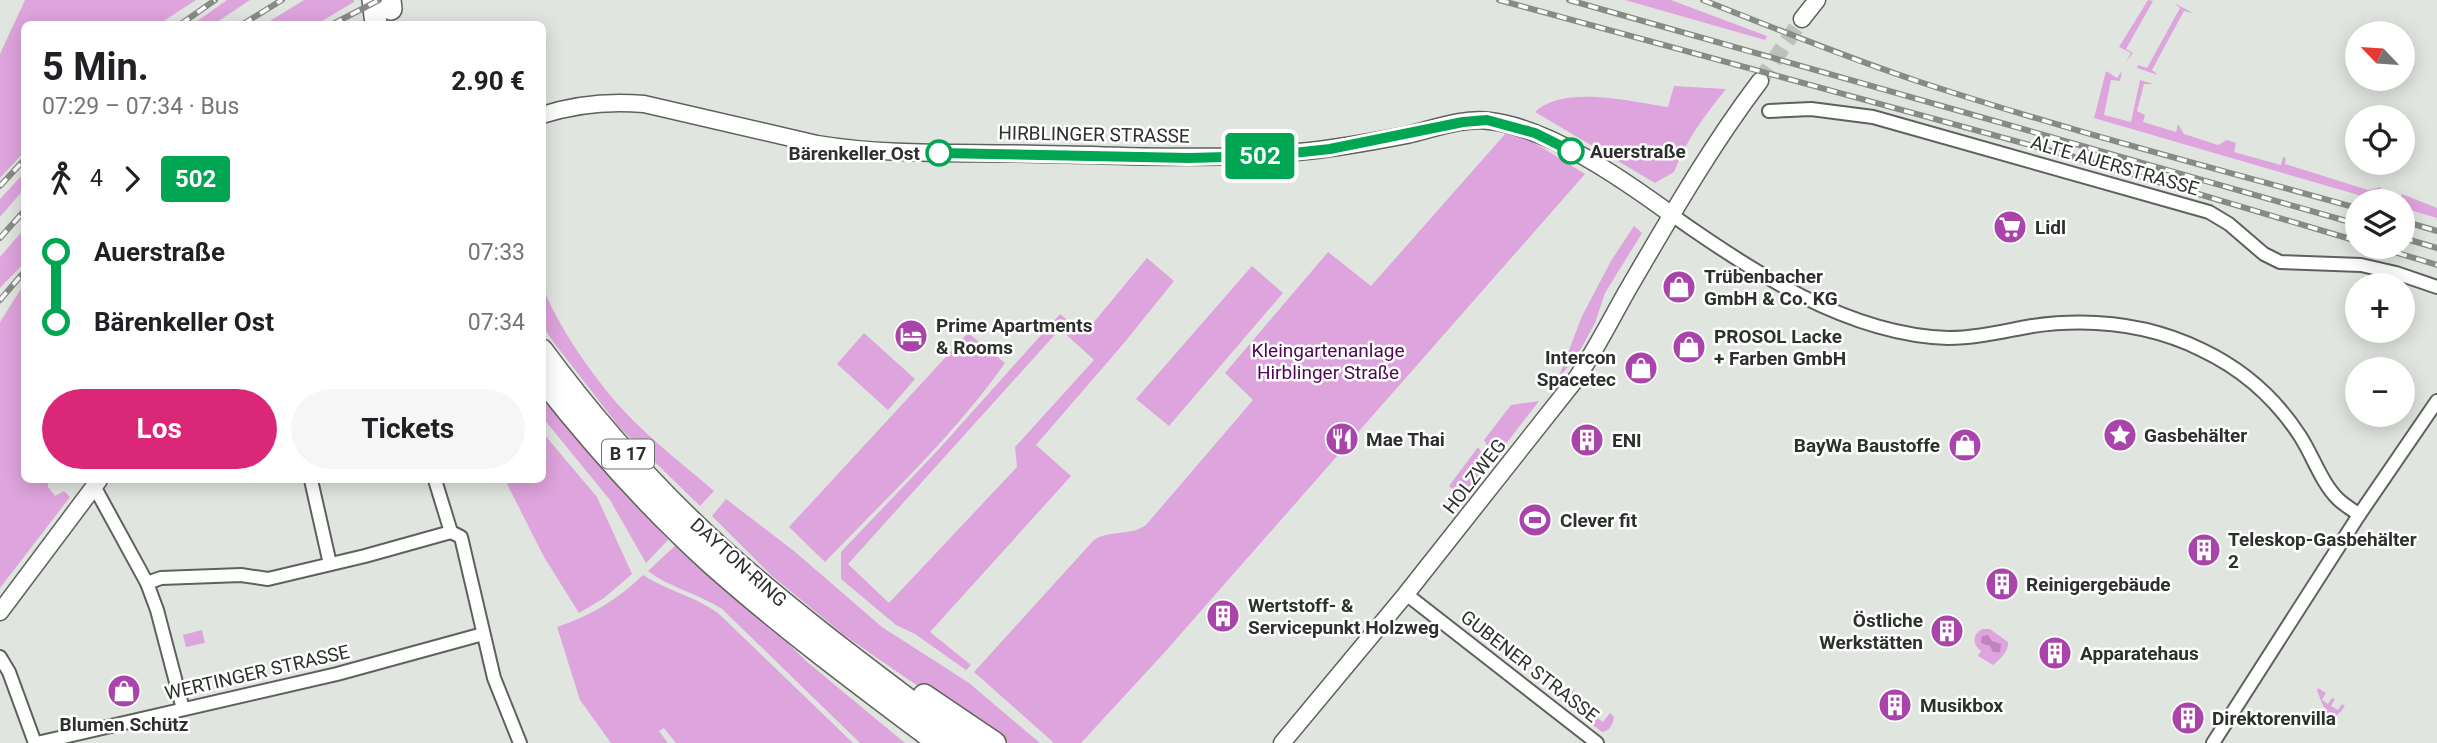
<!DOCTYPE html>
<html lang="de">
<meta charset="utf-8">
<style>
body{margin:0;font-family:Roboto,sans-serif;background:#f6f6f6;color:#202124;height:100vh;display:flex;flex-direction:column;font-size:26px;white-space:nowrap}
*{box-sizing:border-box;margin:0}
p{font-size:23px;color:#757577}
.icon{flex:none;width:38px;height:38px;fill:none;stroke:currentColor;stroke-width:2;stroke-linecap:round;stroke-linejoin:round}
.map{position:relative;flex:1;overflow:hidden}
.sheet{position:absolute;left:21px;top:21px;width:525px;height:462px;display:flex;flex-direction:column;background:#fff;border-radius:10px;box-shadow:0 4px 18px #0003}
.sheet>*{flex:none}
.badge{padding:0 14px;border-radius:5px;font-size:24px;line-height:46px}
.needle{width:46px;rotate:295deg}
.fabs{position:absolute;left:2345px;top:21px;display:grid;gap:14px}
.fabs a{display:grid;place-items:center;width:70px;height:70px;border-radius:50%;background:#fff;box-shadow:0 4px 18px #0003;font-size:35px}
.map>.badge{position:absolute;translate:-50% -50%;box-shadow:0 0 0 4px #fff}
.legs{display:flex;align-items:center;gap:10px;height:77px;padding:0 21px;font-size:23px}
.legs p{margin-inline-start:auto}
.overview{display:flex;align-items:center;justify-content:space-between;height:119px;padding:0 21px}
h1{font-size:38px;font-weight:700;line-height:52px}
.action{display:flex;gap:14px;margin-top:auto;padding:14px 21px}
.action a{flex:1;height:80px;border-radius:42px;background:#db2777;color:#fff;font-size:28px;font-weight:700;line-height:80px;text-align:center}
.action a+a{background:#f6f6f6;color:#202124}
ul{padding:0 21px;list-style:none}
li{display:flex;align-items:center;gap:24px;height:70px;font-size:26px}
li i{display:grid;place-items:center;width:10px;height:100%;margin:0 9px;background:currentColor}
li i::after{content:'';width:18px;height:18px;margin:-9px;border:5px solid;border-radius:50%;background:#fff}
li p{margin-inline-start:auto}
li:first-child i{background:linear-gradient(#0000 50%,currentColor 0)}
li:last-child i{background:linear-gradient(currentColor 50%,#0000 0)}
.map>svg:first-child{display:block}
.green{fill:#dea4dd;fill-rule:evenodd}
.water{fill:#be84bc}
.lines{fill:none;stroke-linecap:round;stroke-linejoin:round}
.secondary-tunnel{stroke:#bcc2bb;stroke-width:16;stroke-dasharray:16 8;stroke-linecap:butt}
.street-casing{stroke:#5d625c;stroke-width:16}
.secondary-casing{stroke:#5d625c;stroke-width:19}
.highway-casing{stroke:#5d625c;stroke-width:24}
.street{stroke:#fff;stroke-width:12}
.secondary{stroke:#fff;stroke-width:16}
.highway{stroke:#fff;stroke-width:21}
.rail-casing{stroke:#878b86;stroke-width:6}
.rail{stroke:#fff;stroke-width:3.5;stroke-dasharray:10;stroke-linecap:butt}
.line-1-casing{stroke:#fff;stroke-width:16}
.line-1{stroke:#00a651;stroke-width:10}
.stop-1-dot{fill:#fff;stroke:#00a651;stroke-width:3.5}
.labels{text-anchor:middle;stroke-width:5;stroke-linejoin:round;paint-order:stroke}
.shield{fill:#fff;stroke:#6c6e6c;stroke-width:2}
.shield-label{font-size:18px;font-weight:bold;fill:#2d302d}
.street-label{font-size:19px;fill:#2d302d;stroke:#fff}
.stop-label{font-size:19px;font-weight:bold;fill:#2d302d;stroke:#fff;text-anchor:start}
.poi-label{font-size:19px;font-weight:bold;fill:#2d302d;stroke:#fff;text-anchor:start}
.park-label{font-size:19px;fill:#500752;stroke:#fff}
</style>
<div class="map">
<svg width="2437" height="743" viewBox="0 0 2437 743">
<rect width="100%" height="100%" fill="#e0e6df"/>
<g class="green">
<polygon points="25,0 196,0 159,24 24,24 24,152 0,178 0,54"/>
<polygon points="227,0 250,0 214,24 193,24"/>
<polygon points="304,0 354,0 354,2 317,24 265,24"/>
<polygon points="1625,0 1671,0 1767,36 1765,40"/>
<polygon points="2148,0 2153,1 2126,49 2133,53 2126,62 2131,53 2119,47"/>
<polygon points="2174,3 2193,13 2184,11 2152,70 2158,75 2137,68 2138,65 2147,68 2180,8"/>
<polygon points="2106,71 2117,78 2122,71 2120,81 2111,80 2104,115 2131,122 2140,80 2153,84 2144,84 2137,111 2145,115 2143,122 2176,132 2178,124 2184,134 2218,145 2227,140 2236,143 2234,152 2281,165 2283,157 2286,158 2285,164 2368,190 2381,187 2379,194 2399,201 2402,194 2437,208 2437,218 2403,208 2403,201 2379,201 2094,118"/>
<path d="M1674 86 1726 89C1705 115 1686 140 1674 172L1655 183 1535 112C1564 84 1632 102 1668 107Z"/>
<path d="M1506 133 1530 140 1585 174 1164 653 1081 743H1054L974 672 1093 541C1108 529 1129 537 1146 525L1253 400 1225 373 1328 252 1371 286Z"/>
<polygon points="24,173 24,189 0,217 0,199"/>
<polygon points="1634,226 1642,233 1605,293 1595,323 1577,356 1558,379 1582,316 1611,261"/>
<polygon points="24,229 24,263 0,288 0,257"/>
<path d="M1147 258 1174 281 1124 343 1036 445 1071 476 930 632 971 665 966 670 915 634 896 625 841 579V552L939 449 1060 314 1084 334ZM1060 329 1094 360 1015 447 1017 467 889 603 848 564Z"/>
<polygon points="1252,266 1283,293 1169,426 1136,399"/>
<polygon points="24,284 24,480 48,480 48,487 55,496 64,491 70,497 0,588 0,322"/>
<path d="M542 284C555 323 596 381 624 411 651 440 684 465 714 491L700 506 620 428 552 340 543 326Z"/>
<polygon points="864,333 915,379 888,410 837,364"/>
<path d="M968 333 1005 363C954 436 886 498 825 562L789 527Z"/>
<polygon points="542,398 668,540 646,563 610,500 543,418"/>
<polygon points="1539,401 1495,458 1484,440 1511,405"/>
<polygon points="543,433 597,497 632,574 604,598 579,613 544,557 505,480 542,480"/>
<polygon points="1478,447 1490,464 1464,499 1449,486"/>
<polygon points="726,499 794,551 882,627 969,683 1040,743 1005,743 906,678 844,635 772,576 712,516"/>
<path d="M677 544 770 625 806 661 905 743H860L722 609C699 594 670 588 648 571Z"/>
<path d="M643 575C667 591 695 596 718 613L853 743H676L664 728 659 731 668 743H611L580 700 557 627C591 616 618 599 643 575Z"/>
<path d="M1982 629H1990L2008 642C2009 652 2000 659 1993 665L1978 656 1981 651C1972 644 1972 635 1982 629Z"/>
<polygon points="202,630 205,643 186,647 183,635"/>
<path d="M1575 688 1570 698 1603 722 1610 713 1614 717C1613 724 1610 731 1602 732L1566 704 1568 696Z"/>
<path d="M2318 688 2326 693 2322 700 2328 704 2332 698 2335 699 2331 706 2338 710 2342 704 2345 706C2340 713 2336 718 2328 717L2317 691Z"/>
</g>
<polygon class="water" points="1988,635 1992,641 2001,644 2000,652 1993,652 1990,646 1981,643 1982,636"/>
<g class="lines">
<polyline class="secondary-tunnel" points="1760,81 1802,19"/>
<defs>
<g id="street">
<polyline points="1769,111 1811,109 1873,117 2209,212 2229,224 2264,254 2280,262 2361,265 2396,273 2437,287"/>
<path d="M1672 215C1751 271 1848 335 1948 338 1977 338 2004 331 2032 326 2090 318 2149 324 2202 350 2242 369 2276 399 2300 436 2313 456 2321 482 2338 499 2344 505 2353 510 2359 515"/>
<polyline points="311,480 330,564"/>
<polyline points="435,480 451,532"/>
<polyline points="94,486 147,583 157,610 183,709"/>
<polyline points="147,583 161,578 241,575 268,579 365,556 451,532 461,537 494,678 520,743"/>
<polyline points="1406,594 1597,743"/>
<polyline points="0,657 9,672 35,743"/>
<polyline points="37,743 337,674 483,634"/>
<polyline points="2213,743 2359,515 2437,401"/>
</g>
<g id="secondary">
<polyline points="1802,19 1817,0"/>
<path d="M542 115C576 104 610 101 644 104L817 144C890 156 964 152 1038 154 1125 155 1211 161 1297 152 1334 149 1371 142 1407 135 1433 129 1464 117 1490 121 1550 128 1624 180 1672 215"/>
<polyline points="0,612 99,480"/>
<path d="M1282 743 1406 594 1576 379C1595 351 1610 321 1627 291 1669 219 1710 147 1760 81"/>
</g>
<g id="highway">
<polyline points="373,0 376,24"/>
<polyline points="390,0 391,9"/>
<path d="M542 350C595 422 657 491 723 551 800 620 884 681 966 743"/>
<path d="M542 379C594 445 650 508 712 564 784 628 861 685 938 743"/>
<polyline points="924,695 995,743"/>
</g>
</defs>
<use href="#street" class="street-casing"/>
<use href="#secondary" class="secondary-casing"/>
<use href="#highway" class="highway-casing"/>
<use href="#street" class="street"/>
<use href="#secondary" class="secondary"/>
<use href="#highway" class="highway"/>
<defs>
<g id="rail">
<polyline points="1499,0 2074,157 2357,241"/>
<polyline points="1569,0 2357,224"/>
<path d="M1703 0C1774 28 1845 57 1917 81 2062 129 2211 167 2357 208"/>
<polyline points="181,24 215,0"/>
<polyline points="243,24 282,0"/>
<polyline points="333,24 379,0"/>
<polyline points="0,186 24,160"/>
<polyline points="2403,221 2437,231"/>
<polyline points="0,238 24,211"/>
<polyline points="2403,238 2437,248"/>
<polyline points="2378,247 2437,265"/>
<polyline points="0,300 24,272"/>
</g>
</defs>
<use href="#rail" class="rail-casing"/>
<use href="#rail" class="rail"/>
</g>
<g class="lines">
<defs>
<polyline id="line-1" points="939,153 1189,158 1265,156 1330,149 1463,122 1487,120 1535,133 1571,151"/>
</defs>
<use href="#line-1" class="line-1-casing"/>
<use href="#line-1" class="line-1"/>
</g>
<defs>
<symbol id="supermarket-disc" viewBox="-11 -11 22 22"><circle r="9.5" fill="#a945aa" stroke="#fff"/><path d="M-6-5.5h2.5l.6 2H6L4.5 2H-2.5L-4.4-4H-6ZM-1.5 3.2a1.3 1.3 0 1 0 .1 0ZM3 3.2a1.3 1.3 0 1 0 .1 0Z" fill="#fff"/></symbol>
<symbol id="shop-disc" viewBox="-11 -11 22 22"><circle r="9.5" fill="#a945aa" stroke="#fff"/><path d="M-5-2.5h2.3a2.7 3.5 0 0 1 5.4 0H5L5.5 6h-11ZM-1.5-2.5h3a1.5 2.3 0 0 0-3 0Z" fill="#fff"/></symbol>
<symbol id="hotel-disc" viewBox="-11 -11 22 22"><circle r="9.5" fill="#a945aa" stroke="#fff"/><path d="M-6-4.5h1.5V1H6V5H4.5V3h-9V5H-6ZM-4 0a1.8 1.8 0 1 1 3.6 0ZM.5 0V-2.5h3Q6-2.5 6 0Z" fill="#fff"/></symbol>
<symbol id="sight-disc" viewBox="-11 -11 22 22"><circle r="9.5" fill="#a945aa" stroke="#fff"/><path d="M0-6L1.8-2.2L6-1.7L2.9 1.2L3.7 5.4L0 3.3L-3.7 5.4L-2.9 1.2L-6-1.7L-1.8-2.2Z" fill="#fff"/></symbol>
<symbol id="restaurant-disc" viewBox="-11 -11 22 22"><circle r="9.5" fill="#a945aa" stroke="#fff"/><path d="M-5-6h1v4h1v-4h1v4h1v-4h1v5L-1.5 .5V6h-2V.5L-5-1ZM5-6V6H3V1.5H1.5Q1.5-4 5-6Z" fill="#fff"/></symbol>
<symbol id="building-disc" viewBox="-11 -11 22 22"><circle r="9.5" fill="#a945aa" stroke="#fff"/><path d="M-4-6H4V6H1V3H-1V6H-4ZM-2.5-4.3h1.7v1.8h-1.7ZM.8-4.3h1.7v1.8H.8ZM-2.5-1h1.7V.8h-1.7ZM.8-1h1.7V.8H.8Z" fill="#fff"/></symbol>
<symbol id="stadium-disc" viewBox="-11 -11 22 22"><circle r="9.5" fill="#a945aa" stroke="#fff"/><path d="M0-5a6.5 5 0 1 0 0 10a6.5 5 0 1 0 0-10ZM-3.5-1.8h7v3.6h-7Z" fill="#fff"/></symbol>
</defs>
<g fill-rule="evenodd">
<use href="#supermarket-disc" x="1991" y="208" width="38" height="38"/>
<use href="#shop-disc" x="1660" y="268" width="38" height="38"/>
<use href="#hotel-disc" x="892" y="317" width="38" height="38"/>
<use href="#shop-disc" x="1670" y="328" width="38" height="38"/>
<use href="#shop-disc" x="1622" y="349" width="38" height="38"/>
<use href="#sight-disc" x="2101" y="416" width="38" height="38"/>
<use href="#restaurant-disc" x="1323" y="420" width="38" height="38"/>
<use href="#building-disc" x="1568" y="421" width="38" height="38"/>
<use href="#shop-disc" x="1946" y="426" width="38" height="38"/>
<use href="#stadium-disc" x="1516" y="501" width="38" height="38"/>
<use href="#building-disc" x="2185" y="531" width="38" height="38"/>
<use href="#building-disc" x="1983" y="565" width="38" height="38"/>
<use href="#building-disc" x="1204" y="597" width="38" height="38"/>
<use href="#building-disc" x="1928" y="612" width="38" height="38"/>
<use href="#building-disc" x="2036" y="634" width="38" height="38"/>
<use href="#shop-disc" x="105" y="672" width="38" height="38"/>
<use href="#building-disc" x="1876" y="686" width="38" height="38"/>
<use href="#building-disc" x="2169" y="699" width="38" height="38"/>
</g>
<g class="stop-1-dot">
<circle cx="1571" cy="151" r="12"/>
<circle cx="939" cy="153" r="12"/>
</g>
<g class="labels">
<rect class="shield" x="602" y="439.5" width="52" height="29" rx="5"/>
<g class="shield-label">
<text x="628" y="460">B 17</text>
</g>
<g class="street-label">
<text transform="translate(1094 134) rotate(1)" y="7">HIRBLINGER STRASSE</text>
<text transform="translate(2115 165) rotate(16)" y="7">ALTE AUERSTRASSE</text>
<text transform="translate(1474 476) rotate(-52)" y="7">HOLZWEG</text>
<text transform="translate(739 562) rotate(42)" y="7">DAYTON-RING</text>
<text transform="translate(1530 666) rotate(38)" y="7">GUBENER STRASSE</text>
<text transform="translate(257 672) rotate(-13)" y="7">WERTINGER STRASSE</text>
</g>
<g class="stop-label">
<text x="1590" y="158">Auerstraße</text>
<text x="920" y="160" text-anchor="end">Bärenkeller Ost</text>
</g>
<g class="poi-label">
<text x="2035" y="234">Lidl</text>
<text x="1704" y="283">Trübenbacher<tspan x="1704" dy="22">GmbH &amp; Co. KG</tspan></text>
<text x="936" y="332">Prime Apartments<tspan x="936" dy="22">&amp; Rooms</tspan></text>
<text x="1714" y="343">PROSOL Lacke<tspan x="1714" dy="22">+ Farben GmbH</tspan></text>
<text x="1616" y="364" text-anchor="end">Intercon<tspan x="1616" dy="22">Spacetec</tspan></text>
<text x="2144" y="442">Gasbehälter</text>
<text x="1366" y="446">Mae Thai</text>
<text x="1612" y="447">ENI</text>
<text x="1940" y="452" text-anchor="end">BayWa Baustoffe</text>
<text x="1560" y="527">Clever fit</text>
<text x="2228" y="546">Teleskop-Gasbehälter<tspan x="2228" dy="22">2</tspan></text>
<text x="2026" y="591">Reinigergebäude</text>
<text x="1248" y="612">Wertstoff- &amp;<tspan x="1248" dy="22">Servicepunkt Holzweg</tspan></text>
<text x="1923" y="627" text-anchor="end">Östliche<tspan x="1923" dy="22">Werkstätten</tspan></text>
<text x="2080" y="660">Apparatehaus</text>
<text x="1920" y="712">Musikbox</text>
<text x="2212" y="725">Direktorenvilla</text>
<text x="124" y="731" text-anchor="middle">Blumen Schütz</text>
</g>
<g class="park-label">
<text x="1328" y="357">Kleingartenanlage<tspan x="1328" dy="22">Hirblinger Straße</tspan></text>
</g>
</g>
</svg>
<div class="fabs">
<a><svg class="needle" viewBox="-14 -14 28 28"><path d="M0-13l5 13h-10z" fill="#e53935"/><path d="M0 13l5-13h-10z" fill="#757577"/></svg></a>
<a><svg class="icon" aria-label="locate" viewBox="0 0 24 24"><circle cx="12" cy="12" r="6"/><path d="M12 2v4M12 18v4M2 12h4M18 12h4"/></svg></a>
<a><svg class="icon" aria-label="layers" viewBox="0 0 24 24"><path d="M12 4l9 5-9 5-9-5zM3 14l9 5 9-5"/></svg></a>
<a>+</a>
<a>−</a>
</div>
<b class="badge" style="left:1260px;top:156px;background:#00a651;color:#fff">502</b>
<section class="sheet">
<div class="overview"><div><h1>5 Min.</h1><p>07:29 – 07:34 · Bus</p></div><b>2.90 €</b></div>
<div class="legs"><svg class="icon" aria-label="walk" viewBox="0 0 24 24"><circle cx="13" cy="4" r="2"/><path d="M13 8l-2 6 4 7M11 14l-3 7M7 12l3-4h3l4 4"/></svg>4<svg class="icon" aria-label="forward" viewBox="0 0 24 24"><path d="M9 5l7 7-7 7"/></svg><b class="badge" style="background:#00a651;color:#fff">502</b></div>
<ul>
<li><i style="color:#00a651"></i><b>Auerstraße</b><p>07:33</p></li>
<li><i style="color:#00a651"></i><b>Bärenkeller Ost</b><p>07:34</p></li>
</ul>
<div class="action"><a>Los</a><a>Tickets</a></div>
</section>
</div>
